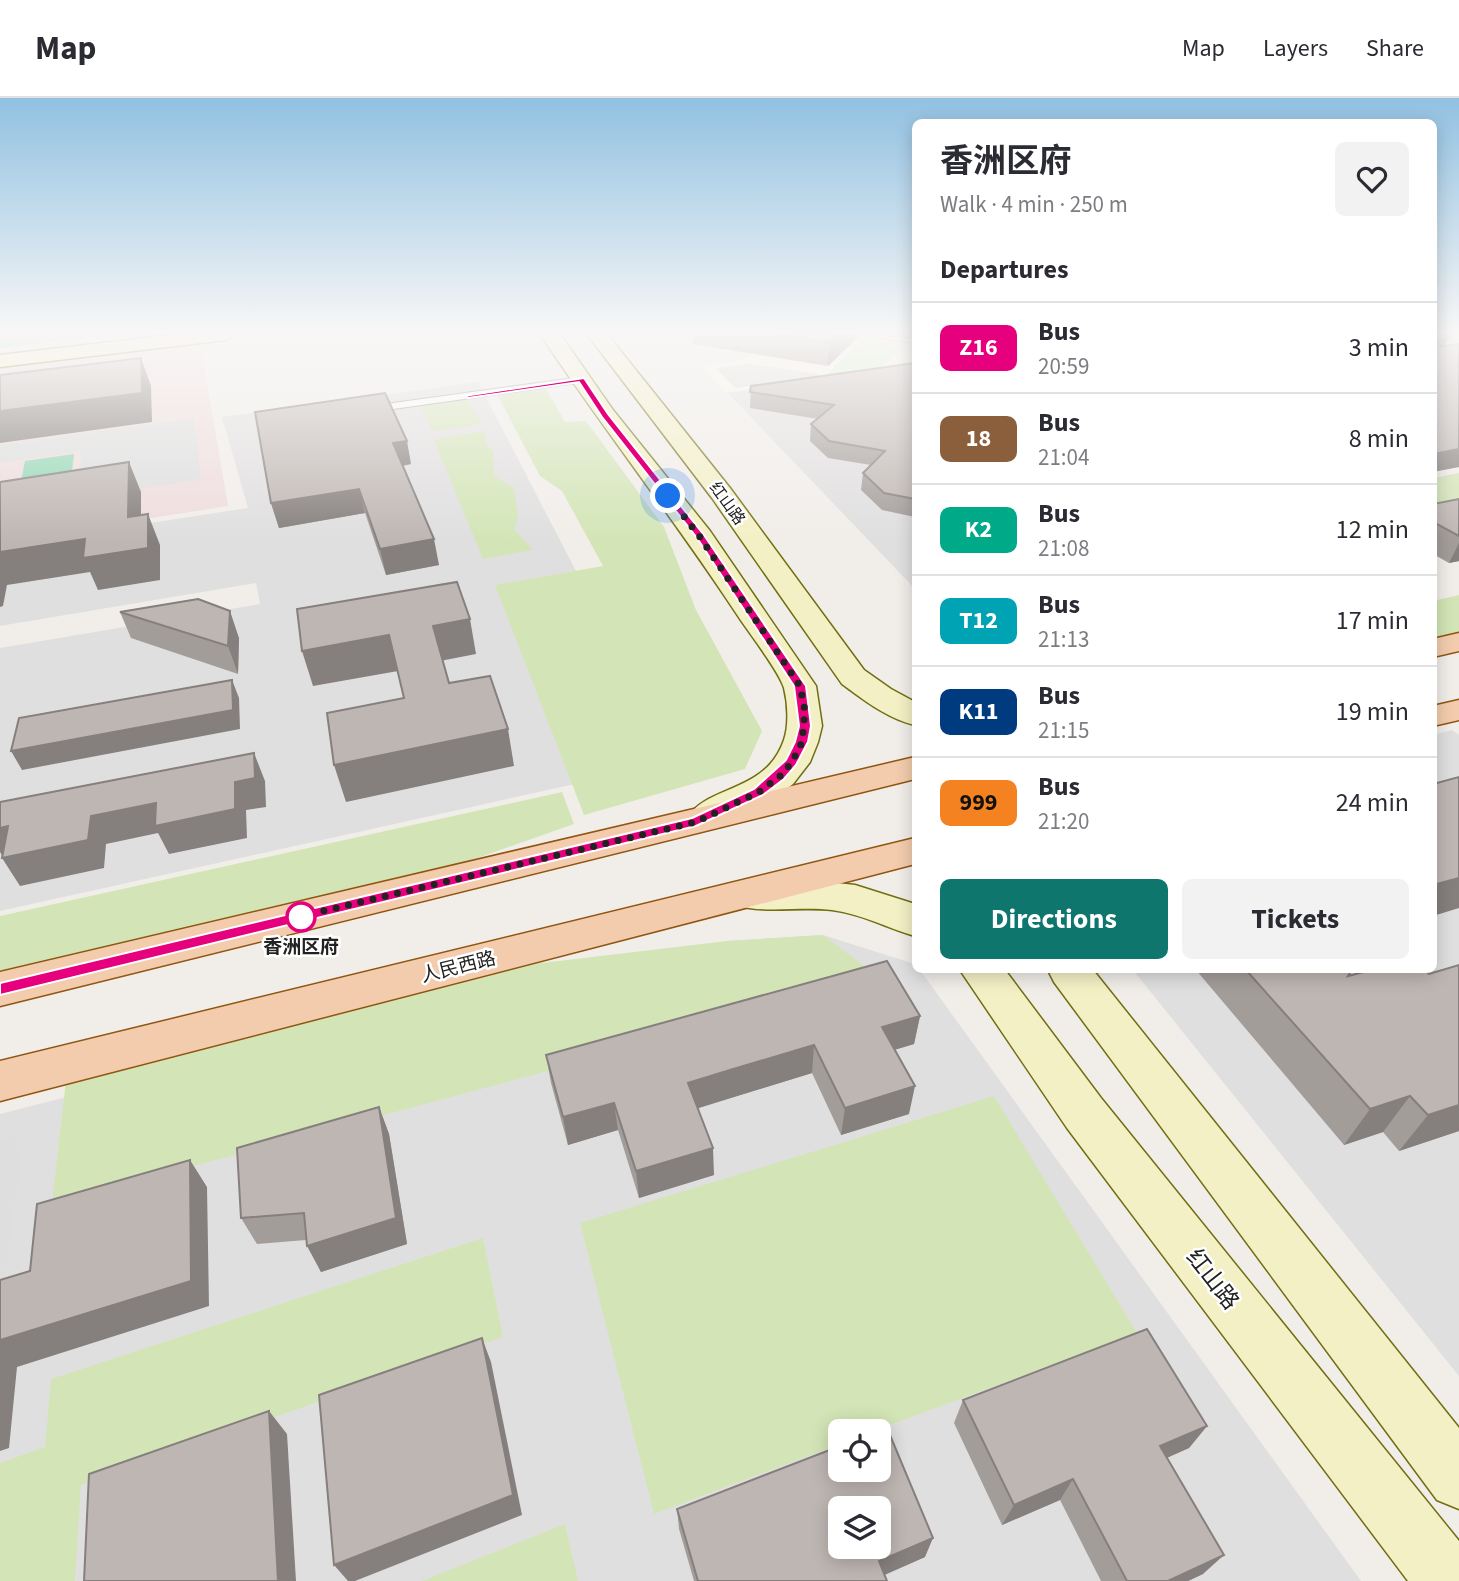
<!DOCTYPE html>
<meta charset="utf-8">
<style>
body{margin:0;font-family:"Source Sans 3","Noto Sans SC",sans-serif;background:#f2f2f3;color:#2b2b33;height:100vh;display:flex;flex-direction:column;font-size:26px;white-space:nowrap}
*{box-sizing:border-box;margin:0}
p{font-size:23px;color:#7c7c81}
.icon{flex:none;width:38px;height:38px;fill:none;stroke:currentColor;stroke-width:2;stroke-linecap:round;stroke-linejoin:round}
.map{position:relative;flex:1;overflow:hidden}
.sheet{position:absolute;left:912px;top:21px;width:525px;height:854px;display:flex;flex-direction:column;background:#fff;border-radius:10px;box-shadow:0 4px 18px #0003}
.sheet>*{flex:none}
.badge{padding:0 14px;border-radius:10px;font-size:24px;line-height:46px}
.buttons{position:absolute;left:828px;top:1321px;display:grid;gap:14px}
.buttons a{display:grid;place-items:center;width:63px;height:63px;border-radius:10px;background:#fff;box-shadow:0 4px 18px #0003;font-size:35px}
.you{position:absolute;width:35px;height:35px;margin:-18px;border:5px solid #fff;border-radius:50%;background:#1a73e8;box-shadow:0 0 0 10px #1a73e833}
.map>.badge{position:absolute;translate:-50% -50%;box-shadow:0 0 0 4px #fff}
h2{padding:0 28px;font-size:26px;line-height:63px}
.round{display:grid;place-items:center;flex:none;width:74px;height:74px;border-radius:10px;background:#f2f2f3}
.head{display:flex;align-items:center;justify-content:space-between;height:119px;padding:0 28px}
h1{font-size:33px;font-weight:700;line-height:52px}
.cta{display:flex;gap:14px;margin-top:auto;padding:14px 28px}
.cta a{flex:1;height:80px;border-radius:10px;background:#0f766e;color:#fff;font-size:28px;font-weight:700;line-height:80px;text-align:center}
.cta a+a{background:#f2f2f3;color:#2b2b33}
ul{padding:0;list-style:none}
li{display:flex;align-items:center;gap:21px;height:91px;padding:0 28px;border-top:2px solid #e1e1e2}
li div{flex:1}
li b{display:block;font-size:26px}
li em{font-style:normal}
li .badge{min-width:77px;font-weight:700;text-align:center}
header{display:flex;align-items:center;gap:42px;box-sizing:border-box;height:98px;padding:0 35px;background:#fff;border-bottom:2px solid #e1e1e2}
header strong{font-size:33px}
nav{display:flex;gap:38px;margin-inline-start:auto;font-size:24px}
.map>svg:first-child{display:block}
.residential{fill:#e0dfdf;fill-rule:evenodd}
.commercial{fill:#efdcdd}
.education{fill:#fcfae8}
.grass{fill:#d3e5b6}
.park{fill:#cff5cd}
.pitch{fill:#91d7b3}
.parking{fill:#dedede}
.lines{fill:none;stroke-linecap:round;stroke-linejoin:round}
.lane-casing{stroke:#9f9f9f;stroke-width:2}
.secondary-casing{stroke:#706e11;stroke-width:3}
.primary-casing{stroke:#8f5511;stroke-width:3}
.lane{fill:#fff;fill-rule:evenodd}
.secondary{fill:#f4f0c5;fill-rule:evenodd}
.primary{fill:#f3ccad;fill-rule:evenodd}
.wall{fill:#a39d9a}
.shaded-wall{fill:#857f7d}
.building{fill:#beb6b3;stroke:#857f7d;stroke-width:2;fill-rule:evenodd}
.line{fill:#e6007e;stroke:#fff;stroke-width:2}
.walk{stroke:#222;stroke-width:7;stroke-dasharray:0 12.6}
.stop-dot{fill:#fff;stroke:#e6007e;stroke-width:3.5}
.labels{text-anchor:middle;stroke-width:5;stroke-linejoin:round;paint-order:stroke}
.far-street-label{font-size:16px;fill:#222;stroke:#fff}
.stop-label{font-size:19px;font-weight:bold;fill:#222;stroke:#fff}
.street-label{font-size:19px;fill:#222;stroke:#fff}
.near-street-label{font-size:23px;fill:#222;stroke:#fff}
</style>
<header>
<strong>Map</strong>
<nav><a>Map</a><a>Layers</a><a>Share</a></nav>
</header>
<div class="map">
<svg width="1459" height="1483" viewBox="0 0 1459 1483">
<rect width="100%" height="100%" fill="#f1eeea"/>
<g class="residential">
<polygon points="915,271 915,491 728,295"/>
<polygon points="478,284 675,664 0,813 0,550 260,506 256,485 0,528 0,448 248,410 222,319"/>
<polygon points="1452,632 1459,637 1459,1278 1133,872 1433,872 1433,637"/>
<path d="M823 837 915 866V872H920L1361 1483H0V1016L484 892 727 843ZM840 1334H878V1372H840ZM840 1410H878V1449H840Z"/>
</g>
<polygon class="commercial" points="200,244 228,408 0,444 0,269"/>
<polygon class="education" points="779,236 855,236 915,245 915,269 726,294 702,268 743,262"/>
<g class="grass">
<polygon points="545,289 565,324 586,323 664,429 696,512 762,633 745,671 584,717 495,487 603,468 562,393 540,378 497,296"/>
<polygon points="467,301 482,326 433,333 420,308"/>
<polygon points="485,333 486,347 494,354 494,378 514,390 518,419 514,431 533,452 483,461 434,342"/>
<polygon points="1459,375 1459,413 1433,419 1433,380"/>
<polygon points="1459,497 1459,538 1441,543 1433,538 1433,503"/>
<polygon points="562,694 574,726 370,798 0,883 0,818"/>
<polygon points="823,837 884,883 52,1106 68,964 483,872 727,843"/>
<polygon points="994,998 1137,1235 874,1333 840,1334 840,1346 654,1416 580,1125"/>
<polygon points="483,1140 503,1239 81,1387 75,1483 0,1483 0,1365 45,1349 51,1281"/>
<polygon points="565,1426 578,1483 422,1483"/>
</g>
<polygon class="park" points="863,242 903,248 879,273 823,280"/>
<g class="pitch">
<polygon points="0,236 121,236 0,250"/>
<polygon points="74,356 69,397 17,404 25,363"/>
</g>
<g class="parking">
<polygon points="90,261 88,292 4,303 11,270"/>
<polygon points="750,266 819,276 817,279 735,290 716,270"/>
<polygon points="194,320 201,381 80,400 81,353 0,365 0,347"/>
<polygon points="24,1035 4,1188 0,1189 0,1042"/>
</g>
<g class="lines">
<defs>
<g id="lane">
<polygon points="863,236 915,241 915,245 867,238"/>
<polygon points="581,279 584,280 584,284 372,314 367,311 372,308"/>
</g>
<g id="secondary">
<polygon points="179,236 236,236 226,242 0,269 0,257"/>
<path d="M540 236H560L613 312 710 433 816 588 822 628 818 644 810 664 793 686 772 702 720 728 707 732 694 728 688 719C708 687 766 695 784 642 789 627 788 606 784 590 779 573 749 535 738 518 675 422 604 332 540 236Z"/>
<path d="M587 236H607L730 390 864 572 891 591 915 604V627C888 621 864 602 842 586L712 400Z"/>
<path d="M791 780 855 787 915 806V838C887 830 862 816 832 812 800 808 765 816 735 807L729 797 735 787 749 782Z"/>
<polygon points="960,872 1005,872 1101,1000 1459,1443 1459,1483 1408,1483 1067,1030"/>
<polygon points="1048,872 1093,872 1459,1330 1459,1411 1437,1402 1054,884"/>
</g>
<g id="primary">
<polygon points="1459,535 1459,553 1433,559 1433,541"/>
<polygon points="1459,602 1459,622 1433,628 1433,608"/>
<polygon points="915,659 915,681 0,908 0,874"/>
<polygon points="915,740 915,766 0,1003 0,963"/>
</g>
</defs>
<use href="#lane" class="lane-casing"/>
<use href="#secondary" class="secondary-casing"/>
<use href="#primary" class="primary-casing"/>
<use href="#lane" class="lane"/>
<use href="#secondary" class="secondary"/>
<use href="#primary" class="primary"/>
</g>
<g class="wall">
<polygon points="693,236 861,236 828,268 693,246"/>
<polygon points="915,265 915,419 882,412 861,392 863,375 871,367 828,360 810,343 811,326 818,321 750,310 751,288"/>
<polygon points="255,314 411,366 403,368 439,467 386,477 365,415 279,430 271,405"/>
<polygon points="1459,401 1459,463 1449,465 1433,456 1433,406"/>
<polygon points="120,514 239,540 238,576 131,540"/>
<polygon points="1196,872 1352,872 1348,878 1459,1033 1399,1053 1383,1034 1344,1047"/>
<polygon points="920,918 914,946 894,952 909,1016 841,1037 812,975 730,1000 698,1010 714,1077 639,1100 618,1032 568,1047 551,985 546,957"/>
<polygon points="379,1009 389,1036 407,1146 321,1174 306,1142 257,1146 241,1120"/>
<polygon points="963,1302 1207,1328 1189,1350 1167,1360 1203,1476 1188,1483 1101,1483 1060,1402 1002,1427 954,1325"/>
<polygon points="677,1411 925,1459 884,1477 887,1483 694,1483 679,1431"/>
</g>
<g class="shaded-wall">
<polygon points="838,236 861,236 828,268 829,244"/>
<polygon points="1449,239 1441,256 1433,258 1439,241"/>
<polygon points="141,260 151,288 152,324 0,345 0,313"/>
<polygon points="407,343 411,366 398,368 393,345"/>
<polygon points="1459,351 1459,369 1433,374 1433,356"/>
<polygon points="129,364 141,394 141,450 128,419"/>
<polygon points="359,391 365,415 279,430 271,405"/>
<polygon points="148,416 160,447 160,482 98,492 90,474 7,487 3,508 0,509 0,454"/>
<polygon points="434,441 439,467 386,477 380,451"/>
<polygon points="1459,445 1459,463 1449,465"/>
<polygon points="230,513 239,540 238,576 228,548"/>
<polygon points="470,521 476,556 440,563 433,528"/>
<polygon points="389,537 398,573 313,588 302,553"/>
<polygon points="232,582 239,600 240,631 22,672 11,653"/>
<polygon points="508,631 514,668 346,704 334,667"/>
<polygon points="254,655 265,683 266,709 246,712 247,740 169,756 158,735 106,746 104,770 20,788 2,760 3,759 0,754 0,730 91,718 235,684"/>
<polygon points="1459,780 1459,810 1433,818 1433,787"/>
<polygon points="920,918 914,946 877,957 882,929"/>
<polygon points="814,947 812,975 689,1013 688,985"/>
<polygon points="915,988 909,1016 841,1037 845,1010"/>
<polygon points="1410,998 1383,1034 1344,1047 1370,1011"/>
<polygon points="614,1005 618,1032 568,1047 563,1019"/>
<polygon points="1459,1007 1459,1033 1399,1053 1428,1017"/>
<polygon points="379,1009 389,1036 407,1146 321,1174 307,1148"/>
<polygon points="713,1050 714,1077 639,1100 636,1073"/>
<polygon points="190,1062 207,1089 209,1208 17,1269 9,1350 0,1353 0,1242"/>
<polygon points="482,1240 491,1264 522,1417 355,1483 348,1483 334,1467"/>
<polygon points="269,1313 287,1336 296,1483 278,1483"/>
<polygon points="1207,1328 1189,1350 1143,1370 1160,1348"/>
<polygon points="1073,1381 1060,1402 1002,1427 1014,1407"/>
<polygon points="933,1440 925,1459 873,1482 879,1463"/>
<polygon points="1224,1457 1203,1476 1188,1483 1168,1483"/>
</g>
<g class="building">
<polygon points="777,236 838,236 829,244"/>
<polygon points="1433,236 1442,236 1449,239 1439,241 1439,249 1459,246 1459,351 1433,356"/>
<polygon points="141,260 142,295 0,313 0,277"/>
<polygon points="915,265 915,401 884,395 863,375 885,353 829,343 811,326 834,307 750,294 751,288"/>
<polygon points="385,295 407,343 393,345 434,441 380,451 359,391 271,405 255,314"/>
<polygon points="129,364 128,419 148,416 148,450 83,460 85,441 0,454 0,384"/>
<polygon points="1459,401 1459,438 1433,424 1433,406"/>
<polygon points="457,484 470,521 433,528 449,585 490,578 508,631 334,667 327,615 404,600 389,537 302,553 297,511"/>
<polygon points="198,501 230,513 228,548 120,514"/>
<polygon points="232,582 233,612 11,653 19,620"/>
<polygon points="254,655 255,680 235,684 235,711 155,728 156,705 91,718 88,742 2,760 8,728 0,730 0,704"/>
<polygon points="1459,679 1459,780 1433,787 1433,686"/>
<polygon points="887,863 920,918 882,929 915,988 845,1010 814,947 730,972 688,985 713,1050 636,1073 614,1005 563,1019 546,957"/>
<polygon points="1459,867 1459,1007 1428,1017 1410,998 1370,1011 1246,872 1352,872 1348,878 1371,872 1424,872 1429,876"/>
<polygon points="379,1009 396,1120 307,1148 304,1115 241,1120 237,1050"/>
<polygon points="190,1062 191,1183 0,1242 0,1182 30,1173 37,1106"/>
<polygon points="1147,1231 1207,1328 1160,1348 1224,1457 1168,1483 1127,1483 1073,1381 1014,1407 963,1302"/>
<polygon points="482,1240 513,1397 334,1467 319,1297"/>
<polygon points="269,1313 278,1483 84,1483 89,1376"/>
<path d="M887 1330 933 1440 879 1463 887 1483H698L677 1411 840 1348V1372H878V1334H876ZM840 1410H878V1449H840Z"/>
</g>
<linearGradient id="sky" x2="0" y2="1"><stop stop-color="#91c1e2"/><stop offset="0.53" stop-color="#f9f7f6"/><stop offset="1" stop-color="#f9f7f6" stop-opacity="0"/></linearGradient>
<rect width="1459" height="443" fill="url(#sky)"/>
<polygon class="line" points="584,280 608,316 704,437 806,588 811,628 808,644 796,667 784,681 763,697 696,728 0,897 0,885 692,720 754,691 786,662 795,644 799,628 794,588 697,440 602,319 579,284 468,300 464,298"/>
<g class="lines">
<polyline class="walk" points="301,819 294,820 696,724 759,694 780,678 792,664 802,644 805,613 800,588 700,439 668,398"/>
</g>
<circle class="stop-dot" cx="301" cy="819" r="14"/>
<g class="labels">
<g class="far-street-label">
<text transform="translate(728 405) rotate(54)" y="6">红山路</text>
</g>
<g class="stop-label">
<text x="301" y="855">香洲区府</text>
</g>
<g class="street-label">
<text transform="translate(458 868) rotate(-14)" y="7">人民西路</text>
</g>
<g class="near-street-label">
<text transform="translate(1213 1181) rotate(52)" y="8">红山路</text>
</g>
</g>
</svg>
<div class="buttons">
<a><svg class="icon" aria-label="locate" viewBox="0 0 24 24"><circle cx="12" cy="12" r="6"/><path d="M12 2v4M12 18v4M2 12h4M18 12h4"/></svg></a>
<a><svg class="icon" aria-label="layers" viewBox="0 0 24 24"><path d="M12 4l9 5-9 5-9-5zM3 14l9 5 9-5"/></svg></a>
</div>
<div class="you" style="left:668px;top:398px"></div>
<section class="sheet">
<div class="head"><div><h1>香洲区府</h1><p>Walk · 4 min · 250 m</p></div><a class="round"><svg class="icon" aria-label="heart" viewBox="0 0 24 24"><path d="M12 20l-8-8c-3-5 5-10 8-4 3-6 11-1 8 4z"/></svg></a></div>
<h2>Departures</h2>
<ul>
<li><span class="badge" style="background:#e6007e;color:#fff">Z16</span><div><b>Bus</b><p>20:59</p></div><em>3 min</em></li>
<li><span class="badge" style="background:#8b5e3c;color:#fff">18</span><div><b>Bus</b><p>21:04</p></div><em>8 min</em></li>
<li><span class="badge" style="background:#0a8;color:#fff">K2</span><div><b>Bus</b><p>21:08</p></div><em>12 min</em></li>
<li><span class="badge" style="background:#00a3b4;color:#fff">T12</span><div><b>Bus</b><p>21:13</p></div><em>17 min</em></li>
<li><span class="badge" style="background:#003b80;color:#fff">K11</span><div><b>Bus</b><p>21:15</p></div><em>19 min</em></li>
<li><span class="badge" style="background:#f58220;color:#111">999</span><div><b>Bus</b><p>21:20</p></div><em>24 min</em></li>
</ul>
<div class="cta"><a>Directions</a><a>Tickets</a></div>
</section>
</div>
